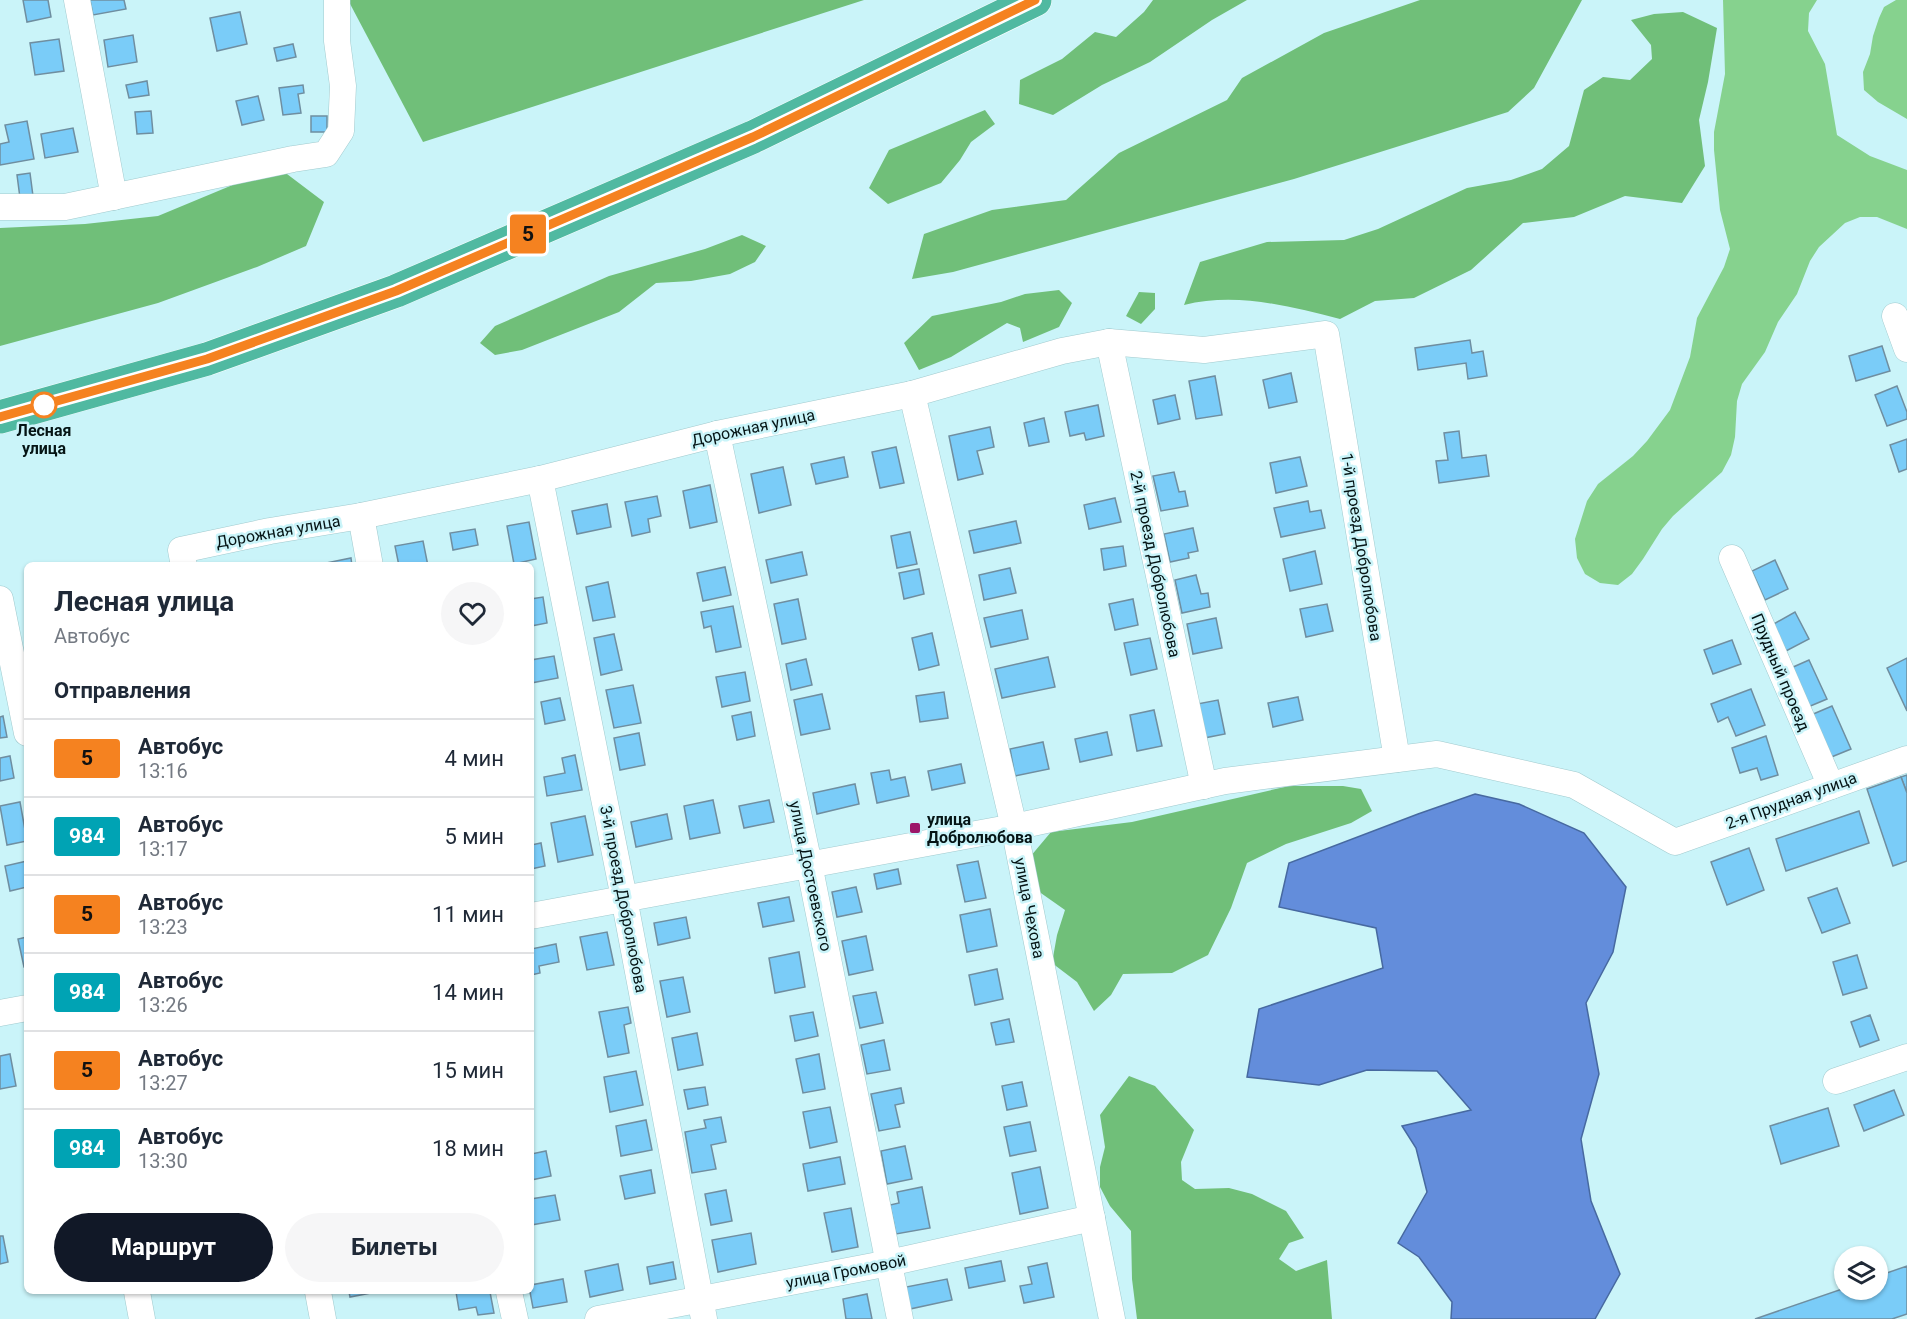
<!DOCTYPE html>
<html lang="ru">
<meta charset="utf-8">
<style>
body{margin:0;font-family:Roboto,sans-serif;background:#f6f6f7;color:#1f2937;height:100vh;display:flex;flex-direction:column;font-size:22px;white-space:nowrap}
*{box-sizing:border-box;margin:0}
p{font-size:20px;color:#747a83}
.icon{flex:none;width:33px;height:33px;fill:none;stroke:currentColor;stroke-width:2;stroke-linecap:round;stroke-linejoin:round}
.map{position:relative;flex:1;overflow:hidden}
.side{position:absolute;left:24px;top:562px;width:510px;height:732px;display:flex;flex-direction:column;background:#fff;border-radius:9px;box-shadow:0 2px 4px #0004}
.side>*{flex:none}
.badge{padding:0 12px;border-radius:4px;font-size:21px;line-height:39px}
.buttons{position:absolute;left:1834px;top:1246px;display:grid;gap:12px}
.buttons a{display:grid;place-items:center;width:54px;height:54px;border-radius:50%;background:#fff;box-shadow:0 2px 4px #0004;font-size:30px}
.map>.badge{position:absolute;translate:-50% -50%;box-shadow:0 0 0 3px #fff}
h2{padding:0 30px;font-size:22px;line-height:54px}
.round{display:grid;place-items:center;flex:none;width:63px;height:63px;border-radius:32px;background:#f6f6f7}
.summary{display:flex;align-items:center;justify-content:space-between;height:102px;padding:0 30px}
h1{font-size:28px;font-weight:700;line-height:45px}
.cta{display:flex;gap:12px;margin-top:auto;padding:12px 30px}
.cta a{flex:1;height:69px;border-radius:36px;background:#111827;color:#fff;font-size:24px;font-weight:700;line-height:69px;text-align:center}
.cta a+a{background:#f6f6f7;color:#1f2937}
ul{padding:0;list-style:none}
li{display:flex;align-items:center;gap:18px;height:78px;padding:0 30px;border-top:2px solid #e0e1e3}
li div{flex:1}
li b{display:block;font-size:22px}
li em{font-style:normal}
li .badge{min-width:66px;font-weight:700;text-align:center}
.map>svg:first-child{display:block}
.green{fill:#86d28e}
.forest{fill:#70bf79}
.water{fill:#638ddb;stroke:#4769a0;stroke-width:1.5}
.building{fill:#7accf8;stroke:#6f8ea0;stroke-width:1.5}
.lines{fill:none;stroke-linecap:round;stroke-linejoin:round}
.minor-casing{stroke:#a1cace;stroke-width:27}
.highway-casing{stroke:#fff;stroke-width:34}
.minor{stroke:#fff;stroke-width:26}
.highway{stroke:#50b9a1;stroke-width:33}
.line-casing{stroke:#fff;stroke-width:14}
.line{stroke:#f58220;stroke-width:9}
.stop-dot{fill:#fff;stroke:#f58220;stroke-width:3}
.poi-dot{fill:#9c1769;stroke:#caf4f9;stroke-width:2}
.labels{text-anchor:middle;stroke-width:5;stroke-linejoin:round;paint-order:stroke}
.street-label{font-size:16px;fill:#051415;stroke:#caf4f9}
.stop-label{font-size:16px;font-weight:bold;fill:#051415;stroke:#caf4f9}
.poi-label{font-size:16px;font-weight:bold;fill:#051415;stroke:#caf4f9;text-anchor:start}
</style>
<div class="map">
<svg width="1907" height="1319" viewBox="0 0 1907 1319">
<rect width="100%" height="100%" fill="#caf4f9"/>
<g class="green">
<polygon points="1723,0 1817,0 1809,13 1808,31 1825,64 1837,135 1870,156 1907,170 1907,229 1877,217 1860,217 1845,223 1819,247 1810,261 1797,294 1778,322 1765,352 1742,384 1737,401 1735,437 1731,455 1722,472 1673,516 1662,529 1643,559 1632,574 1618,585 1600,583 1585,574 1577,558 1575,539 1587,501 1598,484 1633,456 1647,441 1670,410 1690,357 1697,318 1724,267 1730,249 1720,210 1714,150 1714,132 1725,74"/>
<polygon points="1896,0 1907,0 1907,119 1878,102 1864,90 1863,72 1870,54 1873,36 1879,18 1884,7"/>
</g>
<g class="forest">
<polygon points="348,0 864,0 423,142"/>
<polygon points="1153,0 1247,0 1212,20 1150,62 1102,85 1053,115 1019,104 1020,80 1062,59 1095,32 1116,37 1144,12"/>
<polygon points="1420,0 1582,0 1534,88 1508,112 1294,179 953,272 912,279 924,234 992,210 1066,200 1119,153 1227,100 1242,78 1324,33"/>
<path d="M1683 12 1717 28 1708 82 1699 120 1705 166 1682 203 1625 196 1574 217 1523 223 1471 270 1414 298 1375 301 1340 319C1289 306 1236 292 1184 305L1200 262 1267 242 1344 240 1378 229 1467 188 1511 180 1542 169 1569 146 1584 90 1603 77 1630 80 1652 59 1651 45 1631 20 1654 14Z"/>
<polygon points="985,110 995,124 971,142 960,160 941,183 888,204 869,188 889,150"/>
<polygon points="283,171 324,202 306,246 257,267 158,303 0,346 0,228 85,224 158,216 235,184"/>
<polygon points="742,235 766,246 755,262 730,274 691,281 656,283 619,312 522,350 495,355 480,343 495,326 609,276 705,249"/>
<polygon points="1059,290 1072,303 1059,327 1023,342 1020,328 1007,323 951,357 919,370 904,343 932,316 1001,302 1025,294"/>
<polygon points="1139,292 1155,293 1155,309 1141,324 1126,316"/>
<polygon points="1289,786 1343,786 1361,789 1372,811 1351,823 1286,844 1247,863 1231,908 1208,955 1172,973 1123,974 1111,995 1094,1011 1077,982 1052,963 1057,935 1065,910 1038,891 1030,857 1051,832 1132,822"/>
<polygon points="1129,1076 1155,1086 1194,1130 1181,1162 1182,1180 1195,1189 1229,1188 1252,1194 1286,1211 1304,1238 1289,1243 1279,1259 1296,1271 1327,1260 1332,1319 1137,1319 1132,1279 1131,1231 1110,1206 1100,1187 1100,1167 1105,1147 1100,1115"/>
</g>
<polygon class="water" points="1475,794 1519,804 1584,833 1626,887 1613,952 1586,1003 1599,1074 1581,1139 1591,1201 1620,1274 1595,1319 1451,1319 1452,1302 1419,1257 1398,1243 1427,1192 1416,1148 1402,1126 1471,1110 1437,1071 1367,1070 1319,1085 1247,1077 1259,1009 1383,968 1376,928 1279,907 1289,863 1418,814"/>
<g class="building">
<polygon points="23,0 48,0 51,17 27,22"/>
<polygon points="90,0 124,0 126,9 93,15"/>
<polygon points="240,12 247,44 217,51 210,18"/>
<polygon points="133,35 137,62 108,67 104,40"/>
<polygon points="59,39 64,71 35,75 30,43"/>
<polygon points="293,44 296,57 277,61 274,48"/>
<polygon points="147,81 149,95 129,98 126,85"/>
<polygon points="303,85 304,93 298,94 301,113 283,115 279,88"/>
<polygon points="258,96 264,120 242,125 236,101"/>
<polygon points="151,111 153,133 137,134 135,112"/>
<rect x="311" y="116" width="16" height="16"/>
<polygon points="27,121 34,159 0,165 0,144 9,142 5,125"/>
<polygon points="73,128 78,152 45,158 41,134"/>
<polygon points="30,173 33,196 20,198 17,175"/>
<polygon points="1470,340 1472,353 1483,351 1487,376 1468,379 1466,363 1418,370 1415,348"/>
<polygon points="1882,346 1890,371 1856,381 1849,356"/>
<polygon points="1291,373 1297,402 1269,408 1263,380"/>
<polygon points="1215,376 1222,415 1196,419 1189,381"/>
<polygon points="1897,386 1907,412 1907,419 1887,426 1875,395"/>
<polygon points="1175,395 1180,419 1158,424 1153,400"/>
<polygon points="1098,405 1104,436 1086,440 1084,433 1070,436 1065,412"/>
<polygon points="1044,418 1049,442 1029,446 1024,423"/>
<polygon points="990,427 994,447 977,451 983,474 958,480 949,436"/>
<polygon points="1459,431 1462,458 1486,455 1489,476 1439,483 1436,461 1448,460 1444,433"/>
<polygon points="1907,439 1907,469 1899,472 1890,445"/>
<polygon points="896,447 904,483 880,488 872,452"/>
<polygon points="844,457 848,477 816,484 811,464"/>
<polygon points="1300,457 1307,486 1276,493 1270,463"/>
<polygon points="783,467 791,505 759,513 751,474"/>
<polygon points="1174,472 1179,492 1185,491 1188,506 1161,511 1153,476"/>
<polygon points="710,485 717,522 690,528 683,491"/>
<polygon points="657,496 661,516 648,519 650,532 632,536 625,502"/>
<polygon points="1115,498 1121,522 1089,529 1084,505"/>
<polygon points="1308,501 1310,512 1321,510 1325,528 1281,537 1274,508"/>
<polygon points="607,504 611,527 577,534 572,511"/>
<polygon points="1016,521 1021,543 974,553 969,531"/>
<polygon points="529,522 536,559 514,564 507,526"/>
<polygon points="1193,528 1198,551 1188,553 1189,558 1170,562 1164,534"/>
<polygon points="475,529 478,545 453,550 450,533"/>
<polygon points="910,532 917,564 897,568 891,536"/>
<polygon points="423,541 428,566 399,566 395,546"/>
<polygon points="1123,546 1126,566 1104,570 1101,549"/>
<polygon points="1315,551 1322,584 1290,591 1283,559"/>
<polygon points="802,552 807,575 771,583 766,560"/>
<polygon points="351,558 352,566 327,566 326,563"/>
<polygon points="1775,560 1788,589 1765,600 1752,571"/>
<polygon points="725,567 731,595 703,601 697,573"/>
<polygon points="1010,568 1016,593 984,600 979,575"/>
<polygon points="919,569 924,594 904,599 899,573"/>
<polygon points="1196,575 1201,594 1208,593 1210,607 1182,613 1175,580"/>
<polygon points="608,582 615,617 593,621 586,587"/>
<polygon points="543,597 547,623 531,626 531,599"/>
<polygon points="798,599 806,639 782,644 774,604"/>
<polygon points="1133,599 1138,625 1115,630 1109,604"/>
<polygon points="1327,604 1333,631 1306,637 1300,609"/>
<polygon points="733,606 741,647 716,652 711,626 704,628 701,612"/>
<polygon points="1022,610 1028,639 991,647 984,618"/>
<polygon points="1795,612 1809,639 1786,651 1772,625"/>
<polygon points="1216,618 1222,648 1193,654 1187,624"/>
<polygon points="932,633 939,665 919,670 912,638"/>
<polygon points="614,634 622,670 601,675 594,638"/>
<polygon points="1150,638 1157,669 1131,675 1124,643"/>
<polygon points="1732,640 1741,664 1713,674 1704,650"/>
<polygon points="554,656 558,678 531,683 531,660"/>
<polygon points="1048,657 1055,687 1002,698 995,669"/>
<polygon points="1907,658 1907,711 1887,668"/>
<polygon points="806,659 812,685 791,690 786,664"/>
<polygon points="1809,660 1827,699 1808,707 1791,668"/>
<polygon points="745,672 750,701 722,707 716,677"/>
<polygon points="633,685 641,723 614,728 606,690"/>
<polygon points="1751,689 1765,725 1736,736 1728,717 1718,722 1711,704"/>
<polygon points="944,692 948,718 920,722 916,696"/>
<polygon points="822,694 830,729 801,735 794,700"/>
<polygon points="1298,697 1303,720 1273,727 1268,703"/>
<polygon points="560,698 565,720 545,724 541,702"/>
<polygon points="1218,700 1225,734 1204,738 1197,704"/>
<polygon points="1832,706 1851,749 1829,758 1811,715"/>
<polygon points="1154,710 1162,746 1137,751 1130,715"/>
<polygon points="751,712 755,736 737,740 732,716"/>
<polygon points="3,716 7,737 0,738 0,717"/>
<polygon points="1107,732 1112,755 1080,762 1075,739"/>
<polygon points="639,733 645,765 620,770 614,738"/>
<polygon points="1766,736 1778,775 1761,780 1757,768 1740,773 1732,748"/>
<polygon points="1043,742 1049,769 1015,776 1010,749"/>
<polygon points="575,755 582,790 547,796 544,777 565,773 562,758"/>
<polygon points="10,756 14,778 0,781 0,758"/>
<polygon points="961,764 965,783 932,790 928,771"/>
<polygon points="889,770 891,780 905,777 909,796 877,803 871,773"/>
<polygon points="1907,775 1907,793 1901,777"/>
<polygon points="1901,777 1907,793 1907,861 1893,866 1867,789"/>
<polygon points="855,784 859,804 817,814 813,793"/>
<polygon points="713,800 720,833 690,839 684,806"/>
<polygon points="769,800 774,822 744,828 739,806"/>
<polygon points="20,802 27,841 7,845 0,806"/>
<polygon points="1859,811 1869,843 1786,871 1776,839"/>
<polygon points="667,814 672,839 636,847 631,822"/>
<polygon points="585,816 593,855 558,862 551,823"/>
<polygon points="541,843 545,866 531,869 531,845"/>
<polygon points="1749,848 1764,890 1727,905 1711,862"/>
<polygon points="27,861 27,887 10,891 5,866"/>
<polygon points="978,861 986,898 965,902 957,865"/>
<polygon points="898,869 901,884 877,889 874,874"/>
<polygon points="856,887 862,912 837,917 832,892"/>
<polygon points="1837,888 1850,923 1822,933 1808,898"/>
<polygon points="789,897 794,921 763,927 758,903"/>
<polygon points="990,909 997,946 967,952 960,915"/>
<polygon points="686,917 690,938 658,945 654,923"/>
<polygon points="607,932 614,965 587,970 580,937"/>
<polygon points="866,936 873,970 849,975 842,941"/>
<polygon points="27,937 27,967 24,967 18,939"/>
<polygon points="556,944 559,962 539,966 540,973 531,975 531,949"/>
<polygon points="799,952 805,987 775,993 769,958"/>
<polygon points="1857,955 1867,988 1843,995 1833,962"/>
<polygon points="997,969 1003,999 975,1005 969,975"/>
<polygon points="683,977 690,1012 667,1017 660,981"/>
<polygon points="876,992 883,1023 860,1028 853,996"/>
<polygon points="628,1007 631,1023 624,1025 629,1053 608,1057 599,1012"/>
<polygon points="813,1012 818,1036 795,1041 790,1016"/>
<polygon points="1870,1015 1879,1040 1860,1047 1851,1022"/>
<polygon points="1009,1019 1014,1042 996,1045 991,1023"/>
<polygon points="697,1033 703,1065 678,1070 672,1038"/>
<polygon points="884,1040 890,1070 867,1074 861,1045"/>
<polygon points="10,1054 16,1086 0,1089 0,1056"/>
<polygon points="819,1054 825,1089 803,1093 796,1059"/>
<polygon points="636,1071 643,1105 610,1112 604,1077"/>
<polygon points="1022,1082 1027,1106 1007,1110 1002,1086"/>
<polygon points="705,1087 708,1105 688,1109 684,1090"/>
<polygon points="901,1088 904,1103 895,1105 900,1127 879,1131 871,1094"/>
<polygon points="1894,1090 1904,1115 1864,1131 1854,1105"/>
<polygon points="830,1107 837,1142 810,1148 803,1112"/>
<polygon points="1828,1108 1839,1146 1781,1164 1770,1126"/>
<polygon points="721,1117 726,1142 711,1145 716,1169 692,1173 685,1132 706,1128 704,1120"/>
<polygon points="646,1120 652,1150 621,1156 616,1126"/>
<polygon points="1030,1122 1036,1151 1010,1156 1004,1127"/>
<polygon points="905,1146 912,1179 887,1184 881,1151"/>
<polygon points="546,1151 551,1176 531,1180 531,1154"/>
<polygon points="840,1157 845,1184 808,1191 803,1164"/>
<polygon points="1040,1167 1048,1208 1020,1214 1012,1173"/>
<polygon points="651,1170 655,1193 625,1199 620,1176"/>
<polygon points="922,1187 930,1228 896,1234 890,1205 899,1203 897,1192"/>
<polygon points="726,1190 732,1221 711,1225 705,1194"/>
<polygon points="555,1195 560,1220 531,1225 531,1199"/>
<polygon points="851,1208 858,1247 832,1252 824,1213"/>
<polygon points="751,1233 756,1264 718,1272 712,1240"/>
<polygon points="0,1236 3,1236 8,1262 0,1264"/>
<polygon points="1001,1261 1005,1281 969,1288 965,1268"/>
<polygon points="673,1262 676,1279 650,1284 647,1267"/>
<polygon points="1047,1263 1054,1297 1024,1303 1020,1286 1032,1284 1028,1267"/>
<polygon points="618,1264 623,1290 590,1297 585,1271"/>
<polygon points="1907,1266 1907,1314 1892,1319 1755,1319 1845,1288 1845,1290 1878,1290 1878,1276"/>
<polygon points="563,1279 567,1302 533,1308 530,1292 531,1285"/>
<polygon points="947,1279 952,1300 910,1309 906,1287"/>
<polygon points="349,1292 376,1292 350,1297"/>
<polygon points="456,1292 490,1292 494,1313 478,1315 476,1307 459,1310"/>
<polygon points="867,1294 872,1319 846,1319 843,1299"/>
</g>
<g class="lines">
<defs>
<g id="minor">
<polyline points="77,0 114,197"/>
<polyline points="0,207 65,207 293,159 326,154 341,131 343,86 337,41 337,0"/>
<polyline points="1895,316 1907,349"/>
<polyline points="1109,342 1204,786"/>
<polyline points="912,394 1014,827 1112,1319"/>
<polyline points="717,434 809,864 900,1319"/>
<polyline points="540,479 624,898 704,1319"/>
<polyline points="361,516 370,566"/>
<polyline points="1732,558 1831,786"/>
<polyline points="184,566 181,550 270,531 361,516 540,479 717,434 912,394 1062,351 1109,342 1204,350 1326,334 1397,759"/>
<polyline points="0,599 27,733"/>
<polyline points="531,916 1014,827 1225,781 1437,754 1574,785 1675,842 1907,759"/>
<polyline points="0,1013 27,1008"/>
<polyline points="1836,1081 1907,1057"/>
<polyline points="137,1292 142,1319"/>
<polyline points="318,1292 323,1319"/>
<polyline points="509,1292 515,1319"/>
<polyline points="598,1319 889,1263 1092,1218"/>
</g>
<polyline id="highway" points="0,417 207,359 396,291 753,137 1035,0"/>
</defs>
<use href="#minor" class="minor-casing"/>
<use href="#highway" class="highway-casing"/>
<use href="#minor" class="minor"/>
<use href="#highway" class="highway"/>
</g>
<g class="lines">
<defs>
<polyline id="line" points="0,417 207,359 396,291 753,137 1035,0"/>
</defs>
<use href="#line" class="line-casing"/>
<use href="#line" class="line"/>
</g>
<circle class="stop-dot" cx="44" cy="405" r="12"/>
<rect class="poi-dot" x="909" y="822" width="12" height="12" rx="3"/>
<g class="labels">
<g class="street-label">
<text transform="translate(753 427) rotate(-12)" y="6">Дорожная улица</text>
<text transform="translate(278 531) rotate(-10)" y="6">Дорожная улица</text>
<text transform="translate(1362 547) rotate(81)" y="6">1-й проезд Добролюбова</text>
<text transform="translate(1156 564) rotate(78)" y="6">2-й проезд Добролюбова</text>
<text transform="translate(1781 672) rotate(67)" y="6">Прудный проезд</text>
<text transform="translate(1791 800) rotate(-20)" y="6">2-я Прудная улица</text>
<text transform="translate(811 876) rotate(78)" y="6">улица Достоевского</text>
<text transform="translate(624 899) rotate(79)" y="6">3-й проезд Добролюбова</text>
<text transform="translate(1030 908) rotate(79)" y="6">улица Чехова</text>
<text transform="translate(846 1271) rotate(-11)" y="6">улица Громовой</text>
</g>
<g class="stop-label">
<text x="44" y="436">Лесная<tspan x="44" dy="18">улица</tspan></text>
</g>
<g class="poi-label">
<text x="927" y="825">улица<tspan x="927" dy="18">Добролюбова</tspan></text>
</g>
</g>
</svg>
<div class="buttons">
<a><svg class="icon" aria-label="layers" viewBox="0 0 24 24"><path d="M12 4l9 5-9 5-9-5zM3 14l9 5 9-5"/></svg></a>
</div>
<b class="badge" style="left:528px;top:234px;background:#f58220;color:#111">5</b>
<section class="side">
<div class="summary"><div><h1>Лесная улица</h1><p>Автобус</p></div><a class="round"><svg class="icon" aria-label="heart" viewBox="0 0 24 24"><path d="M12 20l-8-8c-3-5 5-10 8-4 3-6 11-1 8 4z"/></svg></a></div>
<h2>Отправления</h2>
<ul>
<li><span class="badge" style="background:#f58220;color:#111">5</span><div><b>Автобус</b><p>13:16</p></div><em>4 мин</em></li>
<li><span class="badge" style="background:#00a3b4;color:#fff">984</span><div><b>Автобус</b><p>13:17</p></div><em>5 мин</em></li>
<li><span class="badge" style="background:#f58220;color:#111">5</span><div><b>Автобус</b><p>13:23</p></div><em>11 мин</em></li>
<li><span class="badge" style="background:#00a3b4;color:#fff">984</span><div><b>Автобус</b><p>13:26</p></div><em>14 мин</em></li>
<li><span class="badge" style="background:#f58220;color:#111">5</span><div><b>Автобус</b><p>13:27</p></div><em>15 мин</em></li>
<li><span class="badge" style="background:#00a3b4;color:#fff">984</span><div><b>Автобус</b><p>13:30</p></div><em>18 мин</em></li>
</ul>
<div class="cta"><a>Маршрут</a><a>Билеты</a></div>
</section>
</div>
